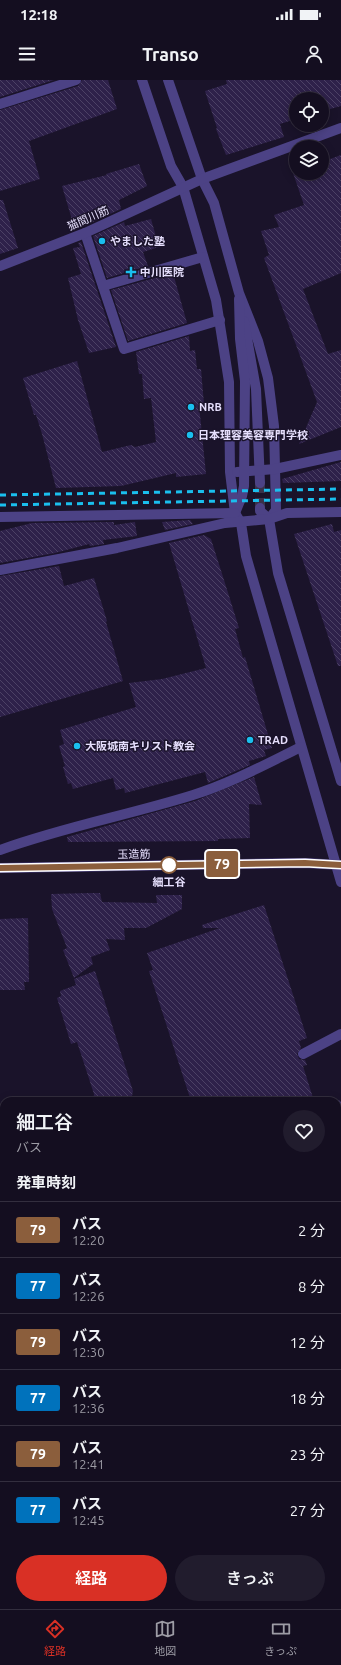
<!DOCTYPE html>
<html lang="ja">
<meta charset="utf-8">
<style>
body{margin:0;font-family:Ubuntu,"Noto Sans JP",sans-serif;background:#211c2d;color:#f1f3f6;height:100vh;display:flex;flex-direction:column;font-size:15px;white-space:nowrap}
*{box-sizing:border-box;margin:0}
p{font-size:13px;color:#9d9ca5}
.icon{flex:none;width:22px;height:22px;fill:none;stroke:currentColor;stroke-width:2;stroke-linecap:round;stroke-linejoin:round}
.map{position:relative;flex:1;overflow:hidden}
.drawer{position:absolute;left:0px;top:1017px;width:341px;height:512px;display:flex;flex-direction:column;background:#140e20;border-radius:12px 12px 0 0;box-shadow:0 2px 10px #0003,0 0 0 1px #332e3e}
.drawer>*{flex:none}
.badge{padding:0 8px;border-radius:3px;font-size:14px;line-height:26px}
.controls{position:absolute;left:289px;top:12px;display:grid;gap:8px}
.controls a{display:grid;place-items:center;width:40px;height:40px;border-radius:50%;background:#140e20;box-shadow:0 2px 10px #0003,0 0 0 1px #332e3e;font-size:20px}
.map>.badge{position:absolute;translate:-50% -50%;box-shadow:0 0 0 2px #fff}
h2{padding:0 16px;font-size:15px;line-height:36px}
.round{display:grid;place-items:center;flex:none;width:42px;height:42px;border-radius:21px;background:#211c2d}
.head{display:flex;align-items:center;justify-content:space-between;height:68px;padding:0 16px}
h1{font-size:19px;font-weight:600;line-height:30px}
.action{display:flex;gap:8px;margin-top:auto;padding:8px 16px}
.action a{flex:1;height:46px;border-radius:24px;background:#d93025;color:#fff;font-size:16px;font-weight:600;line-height:46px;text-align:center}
.action a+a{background:#211c2d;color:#f1f3f6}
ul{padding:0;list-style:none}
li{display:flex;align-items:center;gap:12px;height:56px;padding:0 16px;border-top:1px solid #332e3e}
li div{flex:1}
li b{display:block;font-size:15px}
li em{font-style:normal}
li .badge{min-width:44px;font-weight:700;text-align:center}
.status{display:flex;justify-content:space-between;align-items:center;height:28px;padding:0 20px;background:#140e20;direction:ltr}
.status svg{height:11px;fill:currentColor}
header{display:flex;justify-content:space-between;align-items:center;height:52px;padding:0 16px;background:#140e20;font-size:18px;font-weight:600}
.dock{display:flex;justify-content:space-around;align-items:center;height:56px;border-top:1px solid #332e3e;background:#140e20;font-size:11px;color:#9d9ca5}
.dock a{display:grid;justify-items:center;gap:2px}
.dock .on{color:#d93025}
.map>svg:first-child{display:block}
.grass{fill:url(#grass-dots)}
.building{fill:url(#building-back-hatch)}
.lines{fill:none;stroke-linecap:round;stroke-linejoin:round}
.minor-tunnel{stroke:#39324a;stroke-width:10;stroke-dasharray:10 5;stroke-linecap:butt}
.minor{stroke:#4c4285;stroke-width:10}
.rail{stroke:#1abfee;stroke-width:3;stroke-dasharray:6 5;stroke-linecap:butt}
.line-casing{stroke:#fff;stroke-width:9}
.line{stroke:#8b5e3c;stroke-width:6}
.poi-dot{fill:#1abfee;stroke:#1a132a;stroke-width:1.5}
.stop-dot{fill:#fff;stroke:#8b5e3c;stroke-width:2}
.labels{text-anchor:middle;stroke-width:3;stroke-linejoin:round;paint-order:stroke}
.street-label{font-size:11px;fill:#e6dffd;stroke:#1a132a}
.poi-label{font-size:11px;font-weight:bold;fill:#e6dffd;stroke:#1a132a;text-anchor:start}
.stop-label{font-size:11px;font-weight:bold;fill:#e6dffd;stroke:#1a132a}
</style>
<div class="status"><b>12:18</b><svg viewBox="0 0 49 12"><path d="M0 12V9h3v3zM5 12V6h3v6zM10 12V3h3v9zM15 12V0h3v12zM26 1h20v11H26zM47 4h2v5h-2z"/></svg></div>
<header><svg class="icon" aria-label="menu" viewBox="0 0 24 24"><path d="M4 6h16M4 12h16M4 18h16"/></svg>Transo<svg class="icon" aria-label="person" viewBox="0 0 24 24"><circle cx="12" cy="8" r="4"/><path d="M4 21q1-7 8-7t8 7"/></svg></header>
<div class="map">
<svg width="341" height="1529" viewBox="0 0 341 1529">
<defs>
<pattern id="grass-dots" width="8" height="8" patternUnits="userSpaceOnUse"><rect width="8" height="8" fill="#173134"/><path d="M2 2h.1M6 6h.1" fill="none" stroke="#2e4548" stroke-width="1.8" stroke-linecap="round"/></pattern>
<pattern id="building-back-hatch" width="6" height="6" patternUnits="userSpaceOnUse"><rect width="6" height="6" fill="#2e214a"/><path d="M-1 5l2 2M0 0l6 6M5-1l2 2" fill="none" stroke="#4c4165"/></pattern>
</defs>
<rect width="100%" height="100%" fill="#1a132a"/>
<polygon class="grass" points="13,1525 62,1525 65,1529 14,1529"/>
<g class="building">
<polygon points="0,0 54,0 0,17"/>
<polygon points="82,0 108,0 117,29 29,61 40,99 0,111 0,30 78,6"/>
<polygon points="226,0 341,0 341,26 323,31 322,19 296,19 296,39 280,44 284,57 226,75 216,49 217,48 205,11 227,4"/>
<polygon points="341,75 341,193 303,209 328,274 341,270 341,347 299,364 317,322 264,178 269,175 261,151 279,147 274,135 304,125 293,93 322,93 322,82"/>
<polygon points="139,84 147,106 119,120 121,129 75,150 62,106 107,95 106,94"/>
<polygon points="0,120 3,120 18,168 0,174"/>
<polygon points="151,139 159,167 143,172 148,186 107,198 93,156 124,142 125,146"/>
<polygon points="81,162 116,267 89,273 78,240 68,198 81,194 73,168 80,167 78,163"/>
<polygon points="173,193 187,243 128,261 111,210"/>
<polygon points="189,256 190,271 195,270 197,289 201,289 204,324 199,325 206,394 176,397 176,393 121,406 56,408 42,354 36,335 34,335 23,298 77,281 102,372 131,365 135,367 156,362 151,318 144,319 142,294 139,294 136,272"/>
<polygon points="341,382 341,401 283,403 282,399"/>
<polygon points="190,440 193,444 165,450 162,442"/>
<polygon points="114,442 114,445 135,442 137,456 103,460 104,464 90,466 89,464 55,473 0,483 0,451 32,443"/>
<polygon points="332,444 334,452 341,450 341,586 338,586 294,454"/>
<polygon points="204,455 211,459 230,519 239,548 235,549 243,578 245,577 272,668 264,670 266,676 249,681 250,685 208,703 205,692 125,713 124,708 116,710 113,698 73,709 71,703 68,704 63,687 65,686 59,666 64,664 60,650 136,627 129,603 162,599 206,588 169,463"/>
<polygon points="59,486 64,506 94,498 107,541 106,542 123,601 0,637 0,496"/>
<polygon points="254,697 262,725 249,724 250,758 218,759 218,761 68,762 67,757 195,721"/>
<polygon points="90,813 100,813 102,822 157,823 156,815 182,815 182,829 146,848 124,848 125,860 106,859 110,870 91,877 93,884 74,898 63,870 67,868 52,829 51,814"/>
<polygon points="264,825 307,958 299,961 301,968 297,974 299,979 305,980 307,985 303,986 314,1021 191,1021 149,891 153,890 147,873 220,848 203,848 202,845"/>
<polygon points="28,838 29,902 24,902 25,910 0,910 0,839"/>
<polygon points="95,891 133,1011 131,1021 93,1021 94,1014 77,962 71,964 57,918 61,916 60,911 76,905 74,899"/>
</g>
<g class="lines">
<polyline class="minor-tunnel" points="260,403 260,428"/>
<g class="minor">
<polyline points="142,0 171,86 183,107 216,220 229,302 230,392 235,433 241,443 246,476 341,802"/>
<polyline points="168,0 202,99 214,123 239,213 258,261 268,298 274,346 276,430 269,439"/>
<polyline points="0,24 76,0"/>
<polyline points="85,153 124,269 220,240"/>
<polyline points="0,186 85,153 202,99 341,48"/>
<polyline points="103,206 203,177"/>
<polyline points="244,241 256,309 260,403"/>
<polyline points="237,392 275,389 341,375"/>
<polyline points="260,428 260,431 269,439 278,493 341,701"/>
<polyline points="235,433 242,416 244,406 245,301 240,259 239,219"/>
<polyline points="0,437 235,433"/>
<polyline points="0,490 117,468 225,443 269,439 287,433 341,432"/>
<path d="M0 770C63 747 129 735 193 715 231 703 266 684 301 667"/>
<polyline points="0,788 305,783 341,785"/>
<polyline points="303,974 341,954"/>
<polyline points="337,1025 341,1030"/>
<polyline points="337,1131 341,1121"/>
<polyline points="337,1391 341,1389"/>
<polyline points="198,1525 200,1529"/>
</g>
<g class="rail">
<polyline points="0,415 341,409"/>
<polyline points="0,425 341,419"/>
</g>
</g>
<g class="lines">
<defs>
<polyline id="line" points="0,788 305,783 341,785"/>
</defs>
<use href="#line" class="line-casing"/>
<use href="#line" class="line"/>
</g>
<g class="poi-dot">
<circle cx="102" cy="161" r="4"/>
<path d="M129 186h4v4h4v4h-4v4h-4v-4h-4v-4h4z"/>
<circle cx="191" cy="327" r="4"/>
<circle cx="190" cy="355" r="4"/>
<circle cx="250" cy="660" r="4"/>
<circle cx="77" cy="666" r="4"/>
</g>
<circle class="stop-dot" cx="169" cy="785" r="8"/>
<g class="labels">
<g class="street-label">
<text transform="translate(88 138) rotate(-24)" y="4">猫間川筋</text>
<text transform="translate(134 774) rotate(-1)" y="4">玉造筋</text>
</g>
<g class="poi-label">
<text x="110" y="165">やました塾</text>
<text x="140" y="196">中川医院</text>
<text x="199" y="331">NRB</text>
<text x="198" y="359">日本理容美容専門学校</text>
<text x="258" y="664">TRAD</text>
<text x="85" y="670">大阪城南キリスト教会</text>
</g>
<g class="stop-label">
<text x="169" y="806">細工谷</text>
</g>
</g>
</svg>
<div class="controls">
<a><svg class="icon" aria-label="locate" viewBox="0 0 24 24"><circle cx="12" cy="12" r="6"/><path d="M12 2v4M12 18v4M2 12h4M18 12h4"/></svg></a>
<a><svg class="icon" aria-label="layers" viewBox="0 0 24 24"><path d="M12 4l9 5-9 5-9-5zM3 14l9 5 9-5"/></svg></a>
</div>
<b class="badge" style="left:222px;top:784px;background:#8b5e3c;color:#fff">79</b>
<section class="drawer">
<div class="head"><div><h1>細工谷</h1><p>バス</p></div><a class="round"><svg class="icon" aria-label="heart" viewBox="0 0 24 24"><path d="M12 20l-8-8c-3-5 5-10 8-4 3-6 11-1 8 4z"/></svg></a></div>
<h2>発車時刻</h2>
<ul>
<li><span class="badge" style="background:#8b5e3c;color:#fff">79</span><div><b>バス</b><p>12:20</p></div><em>2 分</em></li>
<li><span class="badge" style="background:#0072bc;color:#fff">77</span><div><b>バス</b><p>12:26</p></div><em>8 分</em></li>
<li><span class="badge" style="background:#8b5e3c;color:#fff">79</span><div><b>バス</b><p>12:30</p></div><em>12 分</em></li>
<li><span class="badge" style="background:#0072bc;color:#fff">77</span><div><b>バス</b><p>12:36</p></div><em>18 分</em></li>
<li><span class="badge" style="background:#8b5e3c;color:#fff">79</span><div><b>バス</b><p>12:41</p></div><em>23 分</em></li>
<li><span class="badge" style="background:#0072bc;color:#fff">77</span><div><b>バス</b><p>12:45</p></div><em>27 分</em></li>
</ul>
<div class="action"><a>経路</a><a>きっぷ</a></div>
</section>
</div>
<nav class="dock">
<a class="on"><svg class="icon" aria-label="directions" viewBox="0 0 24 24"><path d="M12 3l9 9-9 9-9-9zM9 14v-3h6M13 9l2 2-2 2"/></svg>経路</a>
<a><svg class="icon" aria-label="map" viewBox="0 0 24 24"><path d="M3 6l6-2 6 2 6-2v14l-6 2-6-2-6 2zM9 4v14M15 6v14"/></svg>地図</a>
<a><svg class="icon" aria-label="tickets" viewBox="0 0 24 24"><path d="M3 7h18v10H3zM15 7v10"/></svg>きっぷ</a>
</nav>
